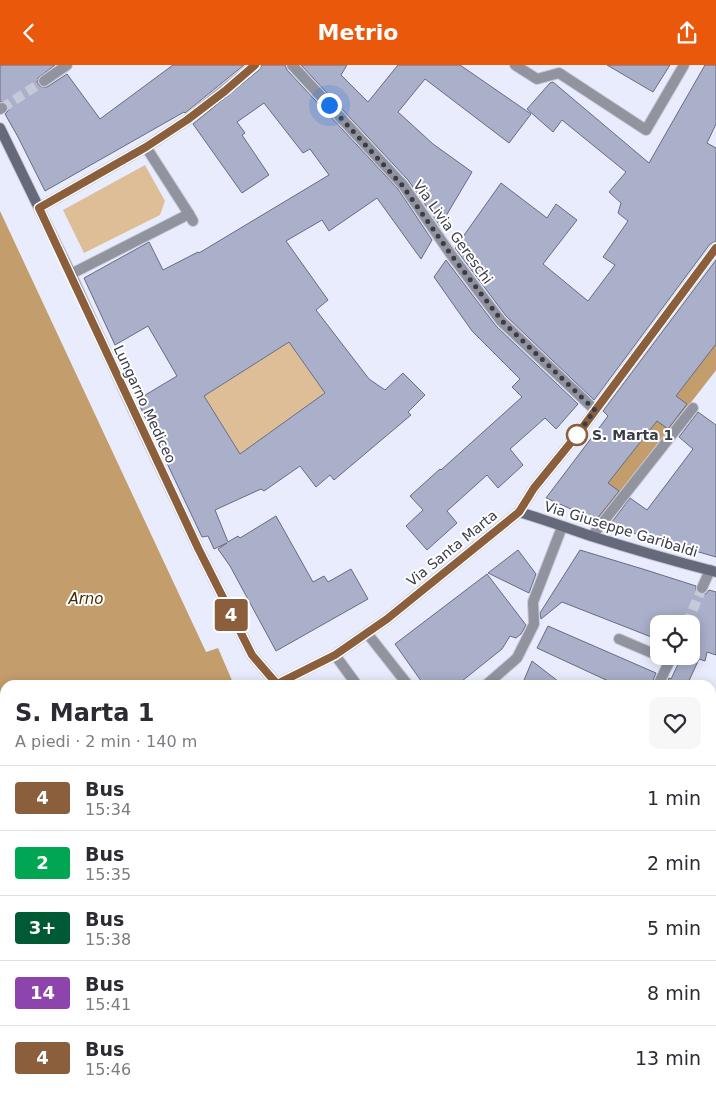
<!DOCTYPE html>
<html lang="it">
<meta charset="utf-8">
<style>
body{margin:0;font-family:"DejaVu Sans",sans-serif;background:#f7f7f7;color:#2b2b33;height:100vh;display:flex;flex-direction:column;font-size:19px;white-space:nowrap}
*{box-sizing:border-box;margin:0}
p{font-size:16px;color:#7c7c81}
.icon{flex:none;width:28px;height:28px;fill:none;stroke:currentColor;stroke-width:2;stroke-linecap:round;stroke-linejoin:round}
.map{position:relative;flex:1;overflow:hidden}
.sheet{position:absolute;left:0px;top:615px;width:716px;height:421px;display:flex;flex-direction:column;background:#fff;border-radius:15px 15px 0 0;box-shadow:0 2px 12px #0003}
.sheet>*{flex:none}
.badge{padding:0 10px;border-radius:4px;font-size:18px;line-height:32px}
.buttons{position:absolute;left:650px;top:550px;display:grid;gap:10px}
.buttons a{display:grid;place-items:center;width:50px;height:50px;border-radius:10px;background:#fff;box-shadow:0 2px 12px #0003;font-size:25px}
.you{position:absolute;width:25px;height:25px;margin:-12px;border:4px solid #fff;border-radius:50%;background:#1a73e8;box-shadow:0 0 0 8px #1a73e833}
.map>.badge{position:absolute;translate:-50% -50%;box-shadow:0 0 0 2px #fff}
.round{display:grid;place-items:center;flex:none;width:52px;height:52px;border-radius:10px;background:#f7f7f7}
.summary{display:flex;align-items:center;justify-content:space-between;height:85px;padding:0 15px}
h1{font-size:24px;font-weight:700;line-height:38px}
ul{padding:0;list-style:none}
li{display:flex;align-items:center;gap:15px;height:65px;padding:0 15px;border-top:1px solid #e1e1e2}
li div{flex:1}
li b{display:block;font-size:19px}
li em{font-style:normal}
li .badge{min-width:55px;font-weight:700;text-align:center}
header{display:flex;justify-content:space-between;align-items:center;height:65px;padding:0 15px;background:#ea580c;color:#fff;font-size:22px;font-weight:700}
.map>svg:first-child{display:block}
.green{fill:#ddbe97}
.water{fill:#c49d6c}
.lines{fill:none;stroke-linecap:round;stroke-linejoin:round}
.canal{stroke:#c49d6c;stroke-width:21}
.building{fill:#aaafca;stroke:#676b84;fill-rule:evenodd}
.street-tunnel{stroke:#c6c9d9;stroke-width:10;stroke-dasharray:10 5;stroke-linecap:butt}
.lane-casing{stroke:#c6c9d9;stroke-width:12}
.street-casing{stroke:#c6c9d9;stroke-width:12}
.secondary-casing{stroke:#c6c9d9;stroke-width:12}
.lane{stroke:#91939f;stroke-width:10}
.street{stroke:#91939f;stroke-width:10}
.secondary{stroke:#66697a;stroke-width:10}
.line-casing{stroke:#fff;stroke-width:11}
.line{stroke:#8b5e3c;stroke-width:8}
.walk{stroke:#3a3c47;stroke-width:5;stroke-dasharray:0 9}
.stop-dot{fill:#fff;stroke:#8b5e3c;stroke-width:2.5}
.labels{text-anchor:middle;stroke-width:4;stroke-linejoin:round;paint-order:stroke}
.street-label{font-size:14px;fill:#3a3c47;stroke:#fff}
.stop-label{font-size:14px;font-weight:bold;fill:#3a3c47;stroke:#fff;text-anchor:start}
.water-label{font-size:15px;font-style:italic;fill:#482d04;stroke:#fff}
</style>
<header><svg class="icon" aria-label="back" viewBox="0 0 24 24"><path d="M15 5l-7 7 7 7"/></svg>Metrio<svg class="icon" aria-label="share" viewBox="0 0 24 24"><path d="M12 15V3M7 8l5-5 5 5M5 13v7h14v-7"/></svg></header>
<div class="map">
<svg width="716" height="1036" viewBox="0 0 716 1036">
<rect width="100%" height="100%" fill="#e9ecfd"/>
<g class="green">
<polygon points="145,100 165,136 160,150 84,188 63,145"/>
<polygon points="289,277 325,328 240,389 204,331"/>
</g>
<g class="water">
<polygon points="0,146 206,587 218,583 234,620 5,620 5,769 0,758"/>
<polygon points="5,809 5,1031 166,1031 164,1036 0,1036 0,824"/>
</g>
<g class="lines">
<polyline class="canal" points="595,444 716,288"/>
</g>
<g class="building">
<polygon points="0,0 55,0 38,13 37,17 39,20 42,22 47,22 67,9 100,54 173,0 244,0 185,48 184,47 45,126 18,72 5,49 8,46 8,40 5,37 0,37"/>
<path d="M262 0H285L287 5 398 124 432 175 421 194 377 133 329 166 322 155 286 176 328 235 316 245 369 314 385 325 403 308 425 330 408 347 411 350 334 415 330 410 316 422 300 401 264 426 261 424 215 445 228 477 238 471 240 473 276 451 313 517 324 511 328 517 351 504 368 534 276 586 230 501 218 484 227 478 214 484 208 471 202 472 137 335 177 311 148 261 115 280 84 213 149 177 163 205 198 187 199 188 329 110 310 84 303 88 264 38 237 57 245 68 242 70 269 110 242 128 193 59 259 5ZM289 277 325 328 240 389 204 331Z"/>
<polygon points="301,0 347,0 341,10 368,37 398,0 460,0 531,49 509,78 425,14 398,47 433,79 472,107 440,161 408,115"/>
<polygon points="607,0 670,0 653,27"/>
<polygon points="705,0 716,0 716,59 707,78 716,83 716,176 710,179 594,335 506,251 455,183 501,118 547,153 556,139 577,155 543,199 588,236 615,200 603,192 628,156 618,148 621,138 609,127 626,107 562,55 553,67 527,44 550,18 553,17 649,98"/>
<polygon points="446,195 496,261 578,339 556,364 545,353 510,384 523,400 498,423 487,410 447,446 457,458 427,485 406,461 423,445 410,431 440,404 441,405 522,332 512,322 520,314 472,266 434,212"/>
<polygon points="716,195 716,279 676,331 687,339 668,364 657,356 608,418 619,426 596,455 546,433 608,351 603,346"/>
<polygon points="698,347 716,360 716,492 609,461 630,433 647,445 693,384 679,372"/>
<polygon points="518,485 536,509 529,528 488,508"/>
<polygon points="580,485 646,505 696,521 696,527 700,529 706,529 709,525 716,527 716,590 707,587 705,596 699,594 687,620 666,620 669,613 671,614 682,591 692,591 691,559 659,559 659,575 562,537 541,554 540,548"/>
<polygon points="487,509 526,560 521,569 516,573 510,571 502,584 457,620 424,620 395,579"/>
<polygon points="548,561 656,608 651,620 617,620 537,583"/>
<polygon points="532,596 563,620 522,620"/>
</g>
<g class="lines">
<g class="street-tunnel">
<polyline points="2,43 44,16"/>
<polyline points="687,559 702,523"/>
</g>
<defs>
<g id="lane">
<polyline points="189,149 193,156"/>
<polyline points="592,471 693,343"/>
<polyline points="711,694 716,696"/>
</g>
<g id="street">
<polyline points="292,0 403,120 452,191 501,256 595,345"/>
<polyline points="515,0 537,14 559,8 646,65 684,0"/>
<polyline points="44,16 67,0"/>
<polyline points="0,44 2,43"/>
<polyline points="39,143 146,82 187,55 255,0"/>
<polyline points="71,209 189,149 146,82"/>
<polyline points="702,523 710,505"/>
<polyline points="367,568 408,620"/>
<polyline points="619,574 659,591"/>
<polyline points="335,590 357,620"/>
<polyline points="486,620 517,593 534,559 533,537 562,462"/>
<polyline points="658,620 672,591"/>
<polyline points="293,1031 294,1036"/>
<polyline points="346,1036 357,1031"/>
</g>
<g id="secondary">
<polyline points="0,63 71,209 126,330 198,483 252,590 278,620"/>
<path d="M519 447C543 454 567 463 591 471 632 484 674 496 716 507"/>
<polyline points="275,620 335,590 387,554 519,447 534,423 577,370 716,183"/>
<polyline points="0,749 5,747"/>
<polyline points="277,1036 279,1031"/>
</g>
</defs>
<use href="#lane" class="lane-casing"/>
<use href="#street" class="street-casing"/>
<use href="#secondary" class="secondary-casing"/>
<use href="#lane" class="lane"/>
<use href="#street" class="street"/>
<use href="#secondary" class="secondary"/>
</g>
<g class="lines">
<defs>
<polyline id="line" points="255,0 225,26 187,55 146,82 39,143 198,483 252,590 277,619 335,590 387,554 519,447 534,423 577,370 716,183"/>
</defs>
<use href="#line" class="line-casing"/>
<use href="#line" class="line"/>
<polyline class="walk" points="329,40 402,120 452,191 502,256 595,345 577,370"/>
</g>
<circle class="stop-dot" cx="577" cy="370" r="10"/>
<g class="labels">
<g class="street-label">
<text transform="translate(453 167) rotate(54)" y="5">Via Livia Gereschi</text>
<text transform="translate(145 339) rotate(65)" y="5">Lungarno Mediceo</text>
<text transform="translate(621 464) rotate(17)" y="5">Via Giuseppe Garibaldi</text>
<text transform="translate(452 483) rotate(-39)" y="5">Via Santa Marta</text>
</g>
<g class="stop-label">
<text x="592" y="375">S. Marta 1</text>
</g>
<g class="water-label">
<text x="86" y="539">Arno</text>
</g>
</g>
</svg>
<div class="buttons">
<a><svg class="icon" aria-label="locate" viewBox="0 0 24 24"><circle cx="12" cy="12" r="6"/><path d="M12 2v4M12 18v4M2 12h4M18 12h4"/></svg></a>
</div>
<div class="you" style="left:329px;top:40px"></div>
<b class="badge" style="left:231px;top:550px;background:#8b5e3c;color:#fff">4</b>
<section class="sheet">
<div class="summary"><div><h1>S. Marta 1</h1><p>A piedi · 2 min · 140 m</p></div><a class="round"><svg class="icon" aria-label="heart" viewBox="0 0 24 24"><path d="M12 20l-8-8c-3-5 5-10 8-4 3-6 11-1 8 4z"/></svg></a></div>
<ul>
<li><span class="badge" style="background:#8b5e3c;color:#fff">4</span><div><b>Bus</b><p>15:34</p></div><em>1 min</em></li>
<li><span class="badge" style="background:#00a651;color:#fff">2</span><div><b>Bus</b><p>15:35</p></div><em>2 min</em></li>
<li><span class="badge" style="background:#005b35;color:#fff">3+</span><div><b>Bus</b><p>15:38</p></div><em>5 min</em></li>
<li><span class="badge" style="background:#8e44ad;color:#fff">14</span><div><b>Bus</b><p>15:41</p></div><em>8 min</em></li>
<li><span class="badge" style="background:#8b5e3c;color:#fff">4</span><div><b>Bus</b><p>15:46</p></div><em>13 min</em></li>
</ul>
</section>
</div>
